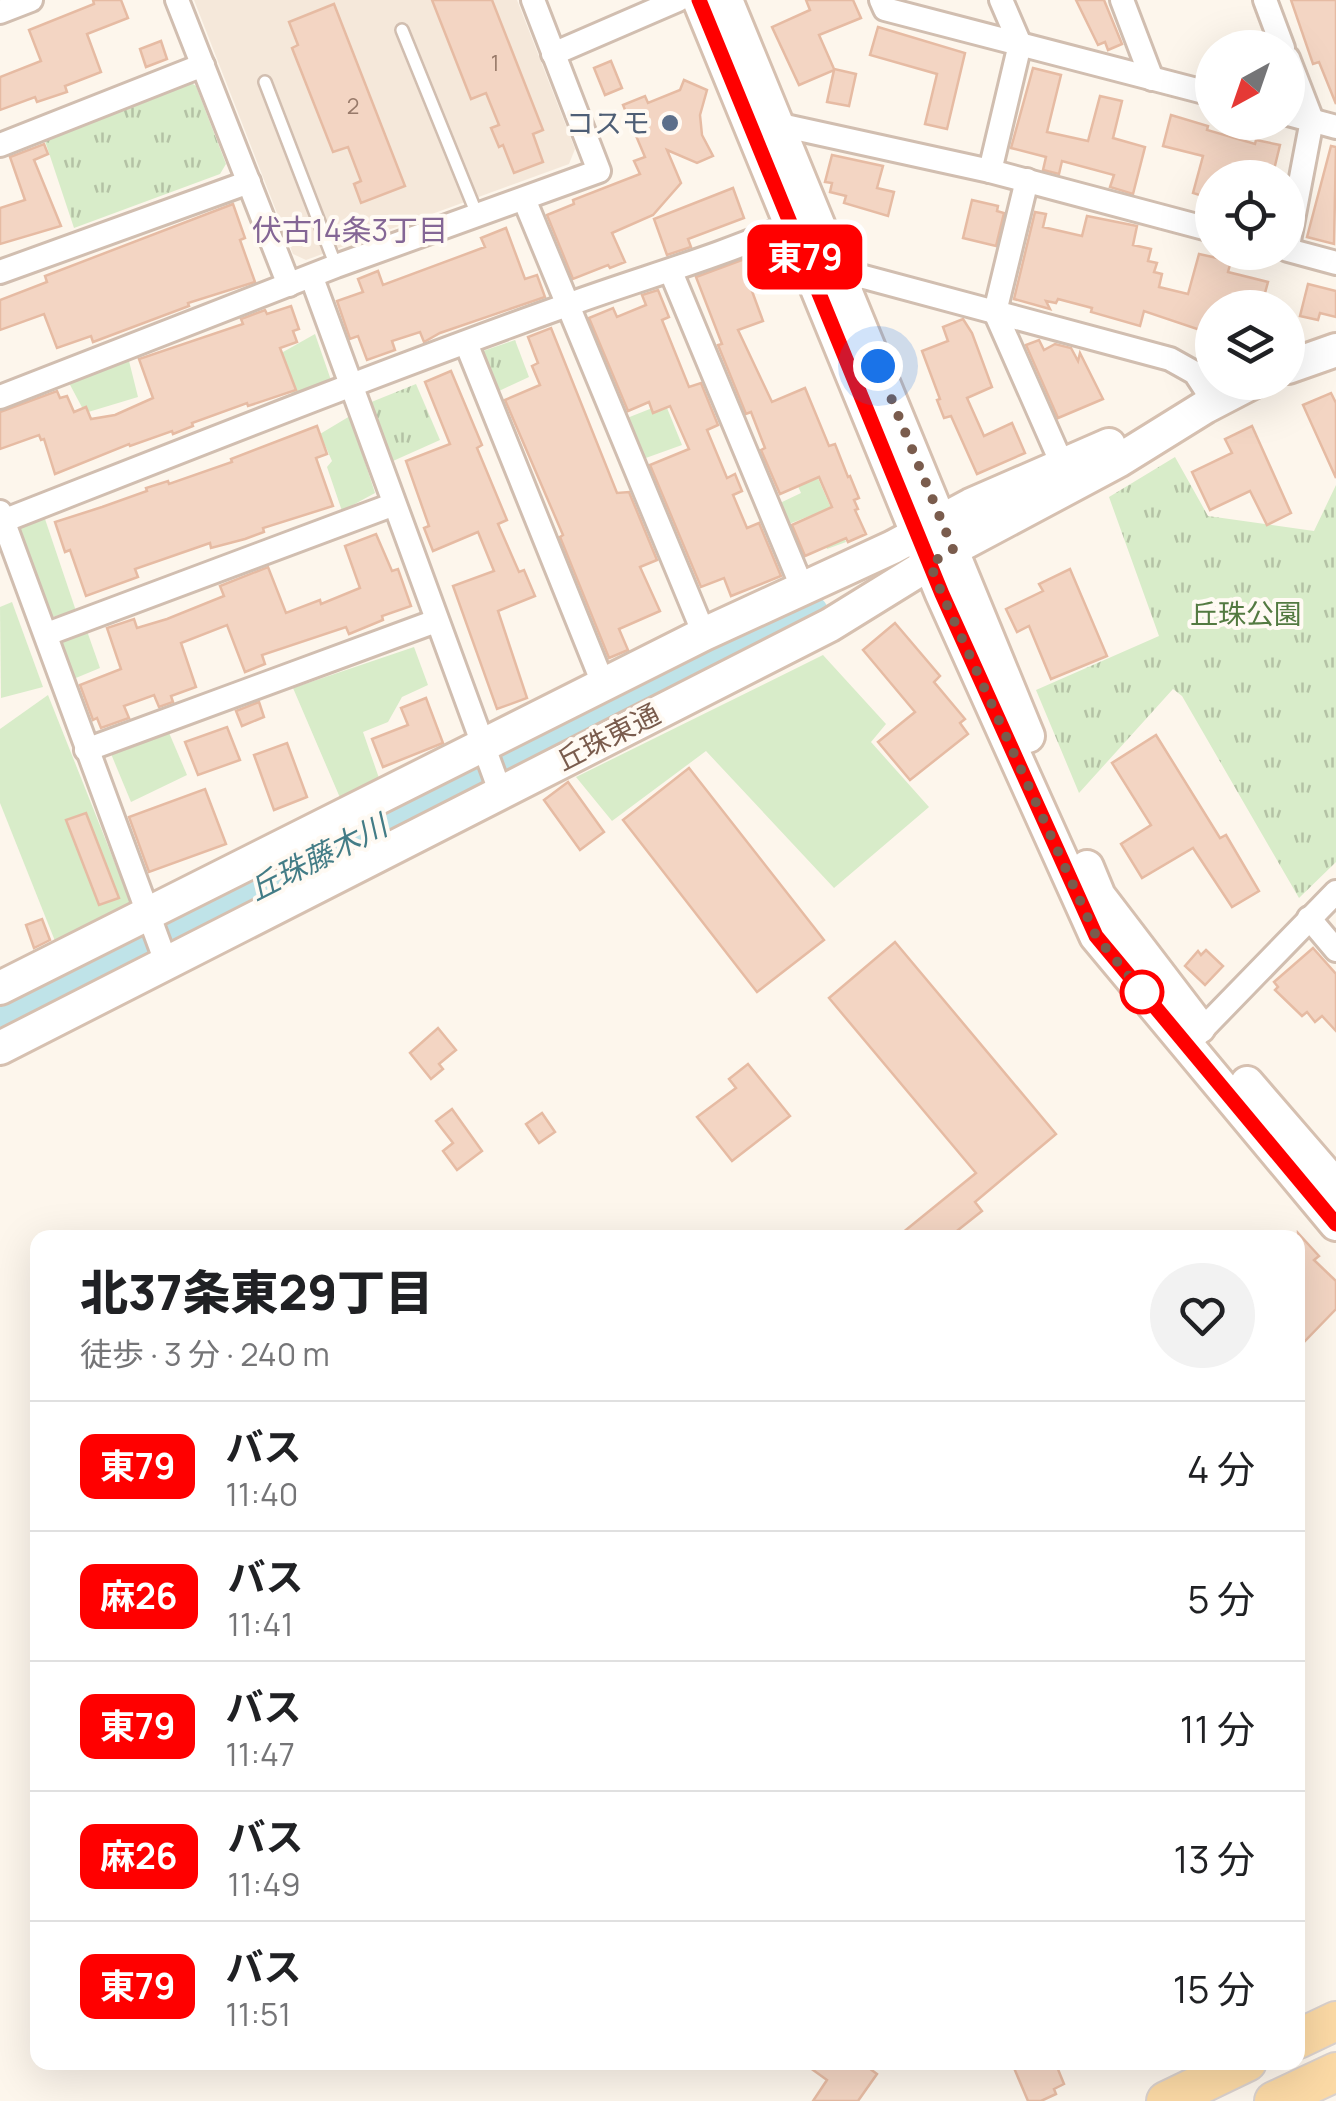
<!DOCTYPE html>
<html lang="ja">
<meta charset="utf-8">
<style>
body{margin:0;font-family:Manrope,"Noto Sans JP",sans-serif;background:#f2f2f2;color:#202124;height:100vh;display:flex;flex-direction:column;font-size:38px;white-space:nowrap}
*{box-sizing:border-box;margin:0}
p{font-size:32px;color:#757577}
.icon{flex:none;width:55px;height:55px;fill:none;stroke:currentColor;stroke-width:2;stroke-linecap:round;stroke-linejoin:round}
.map{position:relative;flex:1;overflow:hidden}
.details{position:absolute;left:30px;top:1230px;width:1275px;height:840px;display:flex;flex-direction:column;background:#fff;border-radius:20px;box-shadow:0 10px 40px #0002}
.details>*{flex:none}
.badge{padding:0 20px;border-radius:15px;font-size:35px;line-height:65px}
.needle{width:65px;rotate:220deg}
.fabs{position:absolute;left:1195px;top:30px;display:grid;gap:20px}
.fabs a{display:grid;place-items:center;width:110px;height:110px;border-radius:50%;background:#fff;box-shadow:0 10px 40px #0002;font-size:50px}
.you{position:absolute;width:50px;height:50px;margin:-25px;border:8px solid #fff;border-radius:50%;background:#1a73e8;box-shadow:0 0 0 15px #1a73e833}
.map>.badge{position:absolute;translate:-50% -50%;box-shadow:0 0 0 5px #fff}
.round{display:grid;place-items:center;flex:none;width:105px;height:105px;border-radius:52px;background:#f2f2f2}
.overview{display:flex;align-items:center;justify-content:space-between;height:170px;padding:0 50px}
h1{font-size:48px;font-weight:800;line-height:75px}
ul{padding:0;list-style:none}
li{display:flex;align-items:center;gap:30px;height:130px;padding:0 50px;border-top:2px solid #e0e0e0}
li div{flex:1}
li b{display:block;font-size:38px}
li em{font-style:normal}
li .badge{min-width:110px;font-weight:700;text-align:center}
.map>svg:first-child{display:block}
.residential{fill:#f5e8da}
.green{fill:#d8ecc9}
.park{fill:url(#park-tufts)}
.lines{fill:none;stroke-linecap:round;stroke-linejoin:round}
.river{stroke:#bfe3e8;stroke-width:35}
.building{fill:#f3d5c3;stroke:#e6bba3;stroke-width:2.5}
.lane-casing{stroke:#d1beb0;stroke-width:16}
.street-casing{stroke:#d1beb0;stroke-width:28}
.secondary-casing{stroke:#d6c0b0;stroke-width:38}
.primary-casing{stroke:#dad1cd;stroke-width:42}
.lane{stroke:#fff;stroke-width:11}
.street{stroke:#fff;stroke-width:22}
.secondary{stroke:#fff;stroke-width:32}
.primary{stroke:#fbd9a5;stroke-width:38}
.line-casing{stroke:#fff;stroke-width:22}
.line{stroke:#f00;stroke-width:15}
.walk{stroke:#7a5c4d;stroke-width:10;stroke-dasharray:0 18}
.service-dot{fill:#5c6f8a;stroke:#fffaf3;stroke-width:4}
.stop-dot{fill:#fff;stroke:#f00;stroke-width:5}
.labels{text-anchor:middle;stroke-width:8;stroke-linejoin:round;paint-order:stroke}
.number-label{font-size:22px;fill:#987a6a}
.service-label{font-size:28px;fill:#4e5e75;stroke:#fffaf3;text-anchor:end}
.park-label{font-size:28px;fill:#537a41;stroke:#fffaf3}
.street-label{font-size:28px;fill:#7a5c4d;stroke:#fffaf3}
.neighbourhood-label{font-size:30px;fill:#846695;stroke:#fffaf3}
.water-label{font-size:30px;font-style:italic;fill:#437c86;stroke:#fffaf3}
</style>
<div class="map">
<svg width="1336" height="2101" viewBox="0 0 1336 2101">
<defs>
<pattern id="park-tufts" width="24" height="20" patternUnits="userSpaceOnUse" patternTransform="scale(2.5)"><rect width="24" height="20" fill="#d8ecc9"/><path d="M3 7l-1-3M5 7V3M7 7l1-3M15 17l-1-3M17 17v-4M19 17l1-3" fill="none" stroke="#b4c2a5"/></pattern>
</defs>
<rect width="100%" height="100%" fill="#fdf6ec"/>
<polygon class="residential" points="194,0 517,0 575,149 569,164 306,260 293,254"/>
<g class="green">
<polygon points="315,334 333,386 295,400 276,356"/>
<polygon points="128,357 138,397 85,413 68,381"/>
<polygon points="665,403 682,445 643,459 622,420"/>
<polygon points="350,416 375,493 342,511 327,467 332,461 320,434"/>
<polygon points="817,476 846,542 827,549 812,515 789,524 780,503 801,493 797,484"/>
<polygon points="43,513 76,611 48,618 15,525"/>
<polygon points="12,602 43,687 1,698 0,607"/>
<polygon points="87,631 100,668 71,680 55,642"/>
<polygon points="414,647 428,685 402,697 388,722 363,732 380,781 341,800 293,688"/>
<polygon points="823,655 886,724 871,742 929,807 834,888 706,751 612,821 576,777"/>
<polygon points="48,695 134,911 57,946 0,803 0,729"/>
<polygon points="167,728 187,775 131,802 109,749"/>
</g>
<g class="park">
<polygon points="187,80 196,86 226,164 220,174 74,228 44,138"/>
<polygon points="515,340 529,377 499,391 480,352"/>
<polygon points="416,384 440,440 393,461 369,403"/>
<polygon points="1175,457 1208,516 1314,531 1336,485 1336,862 1299,898 1182,696 1173,689 1079,793 1036,690 1159,636 1109,497"/>
</g>
<g class="lines">
<g class="river">
<polyline points="510,761 811,613"/>
<polyline points="167,934 469,782"/>
<polyline points="0,1031 13,1014 136,950"/>
</g>
</g>
<g class="building">
<polygon points="93,0 121,0 128,18 87,34 101,72 65,86 67,92 37,102 35,97 0,110 0,77 41,61 29,30 94,4"/>
<polygon points="432,0 492,0 543,130 533,134 543,162 514,173 503,145 499,147 491,128 499,125 486,93 471,99"/>
<polygon points="806,0 853,0 861,18 819,35 834,69 856,74 849,106 827,102 834,70 799,85 772,27 810,10"/>
<polygon points="1076,0 1104,0 1122,44 1108,50 1105,42 1098,45"/>
<polygon points="1291,0 1336,0 1336,104 1319,62 1313,64"/>
<polygon points="334,4 405,186 361,203 354,184 361,181 348,147 333,152 292,48 298,45 289,22"/>
<polygon points="878,27 965,53 947,129 925,124 937,74 870,55"/>
<polygon points="161,41 167,59 146,67 140,49"/>
<polygon points="611,61 622,88 605,95 594,68"/>
<polygon points="1033,68 1061,75 1047,132 1088,141 1100,96 1122,101 1113,138 1145,147 1133,194 1110,187 1114,175 1062,161 1059,174 1043,170 1046,157 1011,148"/>
<polygon points="684,80 707,90 700,115 702,135 713,156 697,163 667,150 681,183 653,215 612,233 625,262 610,268 608,265 573,279 547,215 574,204 573,200 640,174 634,161 645,157 623,105 645,96 648,103 680,90"/>
<polygon points="1171,115 1208,126 1207,130 1255,144 1256,140 1280,145 1272,178 1212,178 1212,199 1193,193 1203,156 1163,146"/>
<polygon points="44,144 48,154 34,160 61,226 0,244 0,208 25,200 10,157"/>
<polygon points="1331,146 1336,147 1334,244 1307,237"/>
<polygon points="832,155 883,166 877,188 894,192 888,216 844,203 846,196 830,192 832,183 825,182"/>
<polygon points="733,188 744,218 688,239 691,247 667,255 654,219"/>
<polygon points="972,200 998,206 997,211 1004,213 996,246 963,238"/>
<polygon points="233,204 245,238 240,240 255,282 188,303 189,306 93,342 91,336 57,348 44,314 0,330 0,300 47,282 45,276"/>
<polygon points="1035,212 1046,214 1043,227 1082,236 1087,216 1137,226 1133,245 1151,249 1148,261 1157,263 1154,272 1162,274 1159,287 1188,294 1199,254 1231,261 1228,272 1268,282 1262,304 1248,300 1248,308 1212,308 1212,334 1144,311 1140,326 1091,312 1092,308 1058,299 1056,303 1046,301 1050,309 1014,299"/>
<polygon points="506,228 525,279 537,275 545,297 440,333 424,342 420,332 392,341 395,350 367,360 358,336 350,339 337,301 363,292 358,279 378,271 383,285 485,247 481,238"/>
<polygon points="769,250 778,272 749,283 763,321 738,330 772,402 805,388 829,446 835,444 848,477 850,476 859,498 854,500 858,509 855,510 866,534 848,542 846,538 805,556 792,525 832,507 819,477 780,494 761,450 765,448 751,412 746,414 718,345 722,344 696,277"/>
<polygon points="1308,284 1336,291 1336,317 1320,313 1318,320 1300,316"/>
<polygon points="658,290 669,317 662,320 689,387 701,383 718,425 707,430 727,478 735,474 742,491 733,495 747,528 759,523 781,576 731,596 724,578 701,587 650,465 689,449 670,406 653,413 649,402 628,411 589,318 613,308 617,317 646,305 642,295"/>
<polygon points="291,306 299,329 293,331 297,342 280,348 296,390 248,406 247,403 192,423 193,426 173,434 172,431 130,446 129,444 55,474 44,439 41,440 39,435 0,449 0,412 57,391 60,398 67,396 74,412 86,407 91,419 115,415 153,398 139,359 243,324 241,319 265,310 267,314"/>
<polygon points="963,319 972,333 992,387 967,398 984,436 1012,423 1025,453 977,474 951,416 944,418 937,400 940,399 922,351 948,341 943,327"/>
<polygon points="551,328 617,493 629,492 657,560 640,567 660,611 619,629 628,650 609,658 560,537 563,535 505,400 540,385 532,366 538,363 528,337"/>
<polygon points="1039,340 1044,350 1055,344 1071,348 1078,361 1080,353 1103,399 1058,418 1026,345"/>
<polygon points="451,371 482,445 477,448 507,520 498,524 519,572 524,570 535,596 498,611 527,698 497,709 453,586 494,571 478,532 433,551 424,528 429,526 406,461 450,444 425,382"/>
<polygon points="1331,393 1336,403 1336,478 1303,405"/>
<polygon points="317,426 327,454 316,458 333,506 263,528 264,532 245,539 211,548 210,543 135,569 138,577 86,596 70,550 65,552 55,522 102,507 147,491 146,488 168,481 169,484 232,462 231,459"/>
<polygon points="1252,426 1291,513 1267,525 1250,491 1210,510 1192,472 1232,453 1225,439"/>
<polygon points="376,534 392,571 398,569 411,606 382,616 383,620 349,634 346,627 262,655 265,664 245,672 227,625 181,643 196,687 171,696 173,702 159,707 154,695 124,706 129,718 101,728 97,718 93,720 80,685 121,669 107,628 134,619 137,628 167,619 224,596 220,586 268,567 286,613 320,600 321,604 360,588 345,546"/>
<polygon points="1070,569 1107,656 1051,679 1029,626 1017,632 1006,609 1043,591 1039,584"/>
<polygon points="895,623 940,676 934,682 965,719 960,723 968,734 910,780 878,742 915,712 863,650"/>
<polygon points="426,698 443,743 383,767 372,739 408,725 401,708"/>
<polygon points="259,702 264,717 242,726 236,711"/>
<polygon points="227,727 240,760 198,775 185,742"/>
<polygon points="1156,735 1220,838 1226,835 1259,891 1232,907 1193,848 1142,878 1121,844 1151,825 1112,763"/>
<polygon points="287,743 307,797 274,810 254,755"/>
<polygon points="689,768 824,940 757,992 623,820"/>
<polygon points="568,782 604,832 580,850 544,800"/>
<polygon points="205,789 226,844 149,872 129,817"/>
<polygon points="86,813 119,898 99,905 66,820"/>
<polygon points="42,919 50,940 34,948 26,925"/>
<polygon points="895,942 1056,1134 975,1202 982,1211 948,1238 896,1238 976,1173 829,998"/>
<polygon points="1313,948 1336,974 1336,1031 1322,1016 1315,1022 1307,1012 1302,1016 1275,990 1278,987 1274,982"/>
<polygon points="1206,950 1223,966 1205,985 1185,966 1198,951 1201,955"/>
<polygon points="438,1028 456,1050 439,1064 443,1069 431,1079 410,1053"/>
<polygon points="748,1064 790,1116 732,1161 697,1117 736,1088 729,1079"/>
<polygon points="452,1109 482,1151 457,1170 443,1151 453,1143 436,1121"/>
<polygon points="542,1113 555,1132 539,1143 526,1124"/>
<polygon points="1298,1233 1319,1256 1314,1260 1336,1281 1336,1309 1305,1341 1298,1334"/>
<polygon points="802,2062 861,2062 877,2074 858,2101 813,2101 827,2080"/>
<polygon points="1027,2062 1055,2062 1064,2084 1054,2089 1056,2094 1041,2101 1028,2101 1014,2068"/>
</g>
<g class="lines">
<defs>
<g id="lane">
<polyline points="402,30 478,217"/>
<polyline points="265,82 336,266"/>
</g>
<g id="street">
<polyline points="177,0 289,285"/>
<polyline points="881,0 885,9 1212,94"/>
<polyline points="1122,0 1152,79"/>
<polyline points="1265,0 1283,48"/>
<polyline points="0,12 31,0"/>
<polyline points="553,54 678,0"/>
<polyline points="1288,58 1312,120 1288,246"/>
<polyline points="1288,114 1336,127"/>
<polyline points="769,126 776,124 990,171 1212,230"/>
<polyline points="0,145 203,65"/>
<polyline points="990,171 1020,44 1001,0"/>
<polyline points="1027,180 995,312 1062,464"/>
<polyline points="524,199 704,634"/>
<polyline points="1288,250 1336,263"/>
<polyline points="838,270 1170,359 1195,373 1214,402"/>
<polyline points="0,272 249,182"/>
<polyline points="671,272 802,587"/>
<polyline points="312,278 500,791"/>
<polyline points="466,343 604,686"/>
<polyline points="0,397 336,266 599,171 533,0"/>
<polyline points="0,512 166,962"/>
<path d="M3 521C192 447 380 372 570 304 644 277 719 257 791 224"/>
<polyline points="47,634 392,505"/>
<polyline points="86,750 436,621"/>
<polyline points="1309,918 1336,950"/>
<polyline points="1192,1040 1336,892"/>
</g>
<g id="secondary">
<polyline points="699,0 942,594 1096,936 1336,1224"/>
<polyline points="726,0 1028,736"/>
<polyline points="1288,367 1336,350"/>
<polyline points="1087,867 1099,896 1199,1027"/>
<polyline points="0,988 704,634 893,547 971,505 1109,445"/>
<polyline points="0,1048 830,625 953,549 1118,461 1205,407 1253,382"/>
<polyline points="1247,1083 1336,1186"/>
</g>
<g id="primary">
<polyline points="1298,2039 1336,2021"/>
<polyline points="1166,2101 1247,2062"/>
<polyline points="1274,2101 1336,2072"/>
</g>
</defs>
<use href="#lane" class="lane-casing"/>
<use href="#street" class="street-casing"/>
<use href="#secondary" class="secondary-casing"/>
<use href="#primary" class="primary-casing"/>
<use href="#lane" class="lane"/>
<use href="#street" class="street"/>
<use href="#secondary" class="secondary"/>
<use href="#primary" class="primary"/>
</g>
<g class="lines">
<defs>
<polyline id="line" points="699,0 942,594 1096,936 1336,1224"/>
</defs>
<use href="#line" class="line-casing"/>
<use href="#line" class="line"/>
<polyline class="walk" points="878,366 953,549 930,564 942,594 1096,936 1142,992"/>
</g>
<circle class="service-dot" cx="670" cy="123" r="10"/>
<circle class="stop-dot" cx="1142" cy="992" r="20"/>
<g class="labels">
<g class="number-label">
<text x="495" y="71">1</text>
<text x="353" y="114">2</text>
</g>
<g class="service-label">
<text x="650" y="133">コスモ</text>
</g>
<g class="park-label">
<text x="1246" y="624">丘珠公園</text>
</g>
<g class="street-label">
<text transform="translate(608 737) rotate(-27)" y="10">丘珠東通</text>
</g>
<g class="neighbourhood-label">
<text x="350" y="241">伏古14条3丁目</text>
</g>
<g class="water-label">
<text transform="translate(318 858) rotate(-27)" y="10">丘珠藤木川</text>
</g>
</g>
</svg>
<div class="fabs">
<a><svg class="needle" viewBox="-14 -14 28 28"><path d="M0-13l5 13h-10z" fill="#e53935"/><path d="M0 13l5-13h-10z" fill="#757577"/></svg></a>
<a><svg class="icon" aria-label="locate" viewBox="0 0 24 24"><circle cx="12" cy="12" r="6"/><path d="M12 2v4M12 18v4M2 12h4M18 12h4"/></svg></a>
<a><svg class="icon" aria-label="layers" viewBox="0 0 24 24"><path d="M12 4l9 5-9 5-9-5zM3 14l9 5 9-5"/></svg></a>
</div>
<div class="you" style="left:878px;top:366px"></div>
<b class="badge" style="left:805px;top:257px;background:#f00;color:#fff">東79</b>
<section class="details">
<div class="overview"><div><h1>北37条東29丁目</h1><p>徒歩 · 3 分 · 240 m</p></div><a class="round"><svg class="icon" aria-label="heart" viewBox="0 0 24 24"><path d="M12 20l-8-8c-3-5 5-10 8-4 3-6 11-1 8 4z"/></svg></a></div>
<ul>
<li><span class="badge" style="background:#f00;color:#fff">東79</span><div><b>バス</b><p>11:40</p></div><em>4 分</em></li>
<li><span class="badge" style="background:#f00;color:#fff">麻26</span><div><b>バス</b><p>11:41</p></div><em>5 分</em></li>
<li><span class="badge" style="background:#f00;color:#fff">東79</span><div><b>バス</b><p>11:47</p></div><em>11 分</em></li>
<li><span class="badge" style="background:#f00;color:#fff">麻26</span><div><b>バス</b><p>11:49</p></div><em>13 分</em></li>
<li><span class="badge" style="background:#f00;color:#fff">東79</span><div><b>バス</b><p>11:51</p></div><em>15 分</em></li>
</ul>
</section>
</div>
